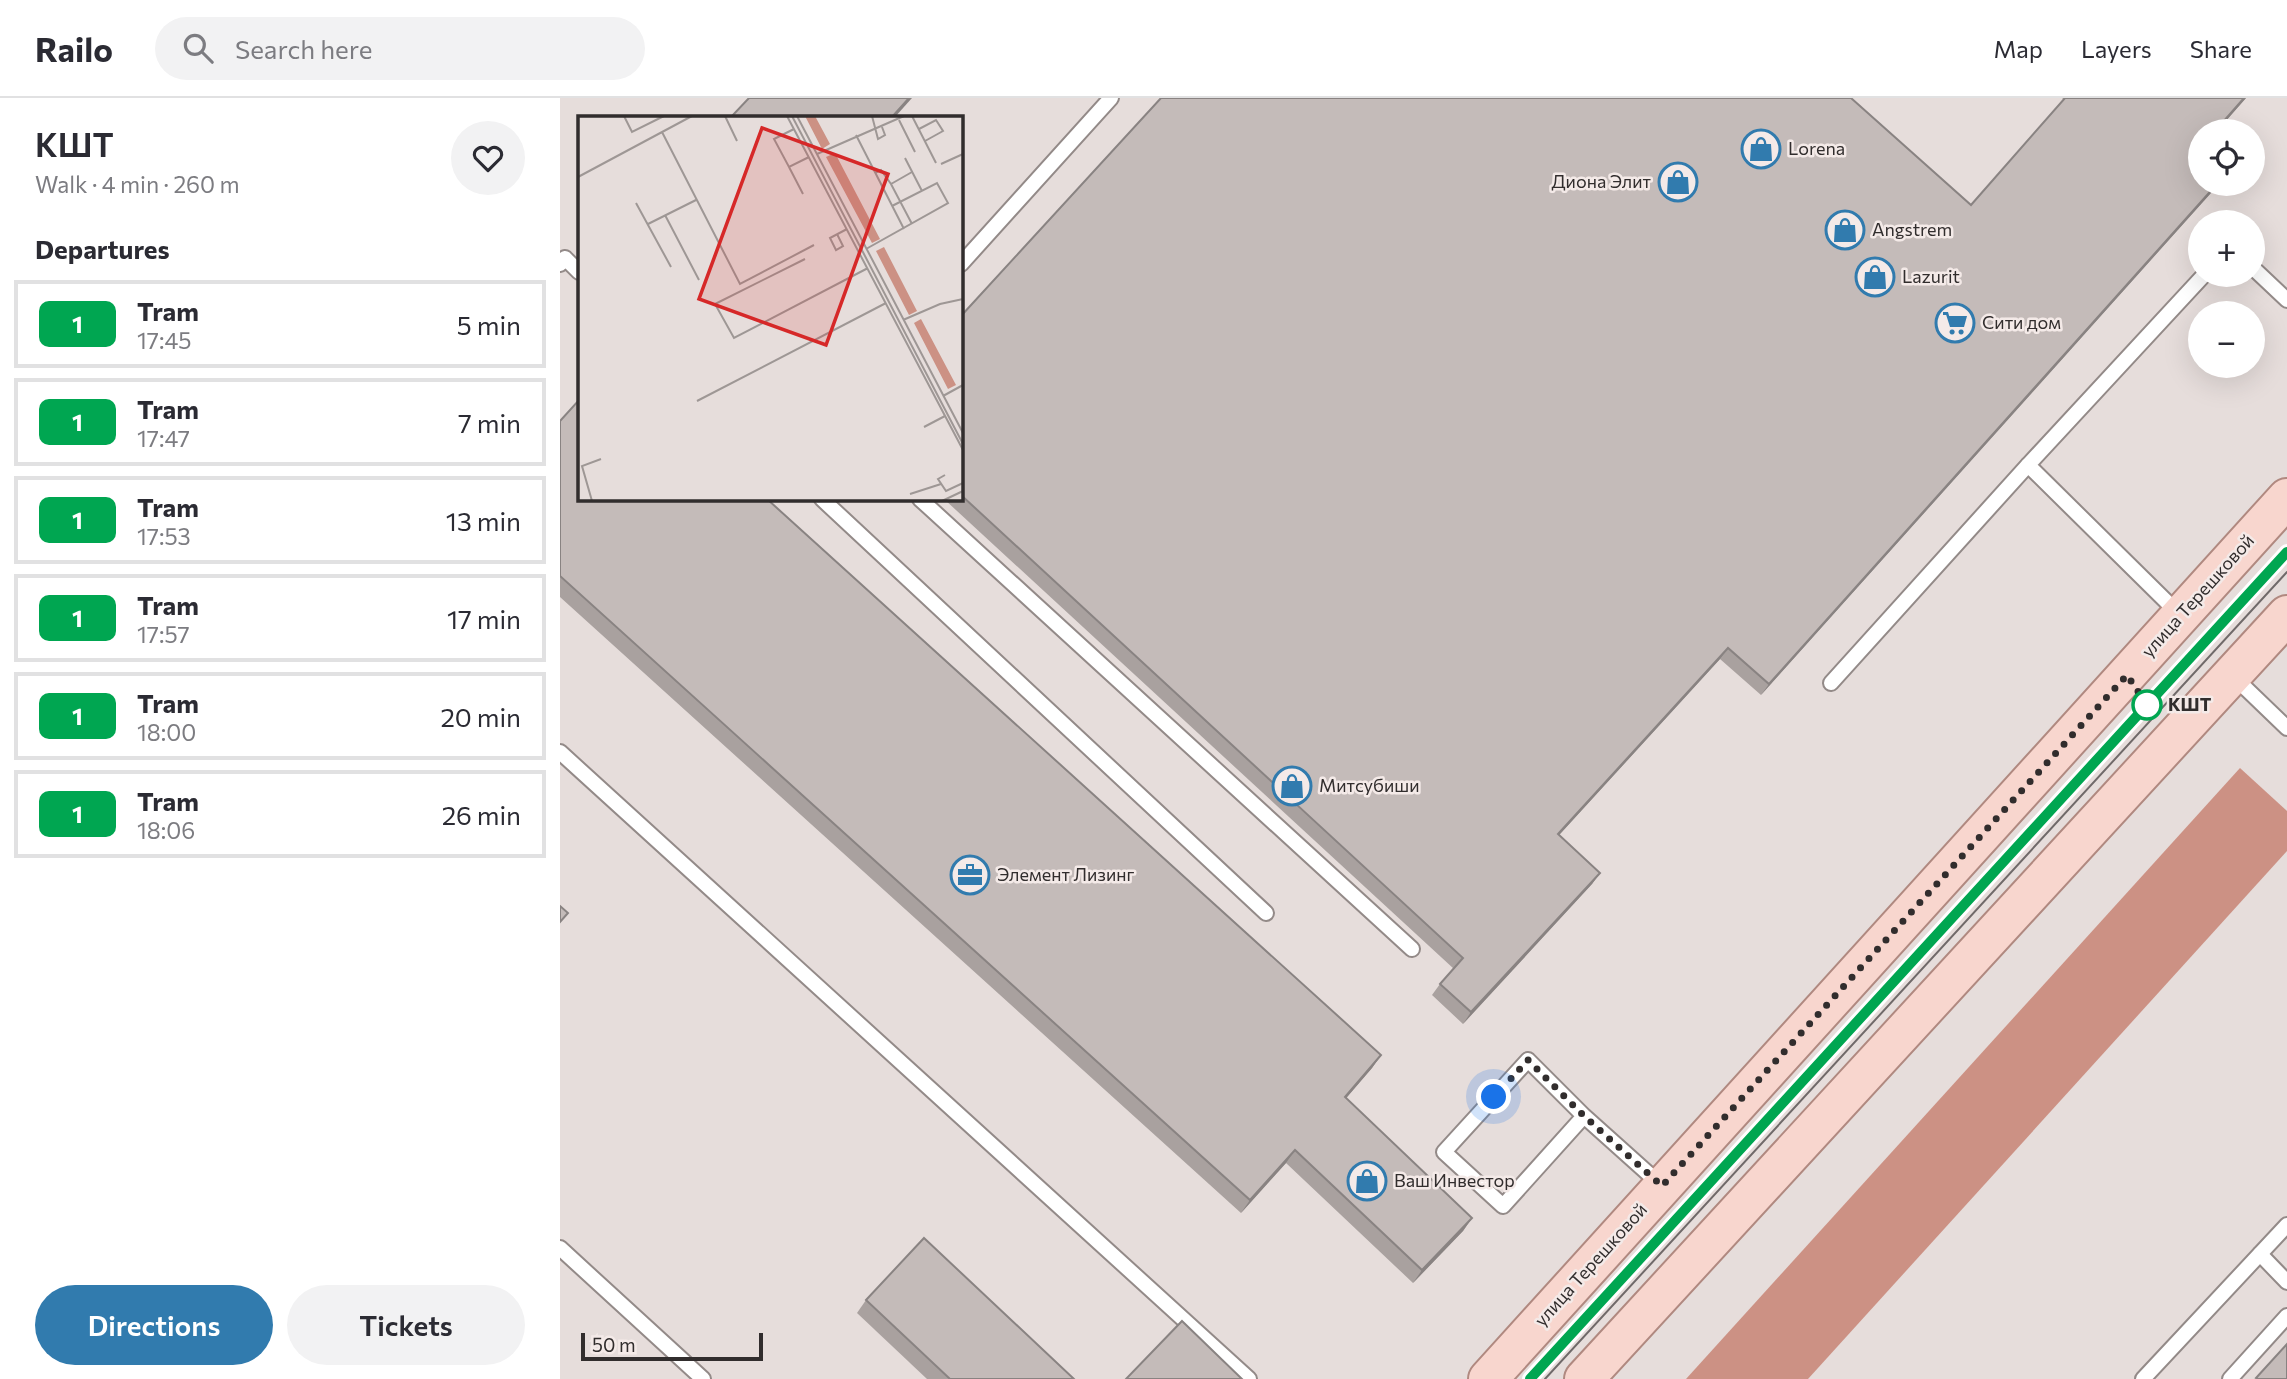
<!DOCTYPE html>
<meta charset="utf-8">
<style>
body{margin:0;font-family:Commissioner,sans-serif;background:#f2f2f3;color:#2b2b33;height:100vh;display:flex;flex-direction:column;font-size:26px;white-space:nowrap}
*{box-sizing:border-box;margin:0}
p{font-size:23px;color:#7c7c81}
.icon{flex:none;width:38px;height:38px;fill:none;stroke:currentColor;stroke-width:2;stroke-linecap:round;stroke-linejoin:round}
.map{position:relative;flex:1;overflow:hidden}
.panel{display:flex;flex-direction:column;background:#fff;width:560px}
.panel>*{flex:none}
.badge{padding:0 14px;border-radius:10px;font-size:24px;line-height:46px}
.tools{position:absolute;left:1628px;top:21px;display:grid;gap:14px}
.tools a{display:grid;place-items:center;width:77px;height:77px;border-radius:50%;background:#fff;box-shadow:0 7px 28px #0002;font-size:35px}
.scale{position:absolute;left:21px;bottom:18px;width:182px;box-sizing:border-box;padding-left:7px;border:4px solid #312d2d;border-top:0;font-size:19px;line-height:24px;white-space:nowrap;color:#312d2d;-webkit-text-stroke:5px #f4eae8;paint-order:stroke}
.you{position:absolute;width:35px;height:35px;margin:-18px;border:5px solid #fff;border-radius:50%;background:#1a73e8;box-shadow:0 0 0 10px #1a73e833}
.map>.badge{position:absolute;translate:-50% -50%;box-shadow:0 0 0 4px #fff}
h2{padding:0 35px;font-size:26px;line-height:63px}
.round{display:grid;place-items:center;flex:none;width:74px;height:74px;border-radius:37px;background:#f2f2f3}
.overview{display:flex;align-items:center;justify-content:space-between;height:119px;padding:0 35px}
h1{font-size:33px;font-weight:600;line-height:52px}
.action{display:flex;gap:14px;margin-top:auto;padding:14px 35px}
.action a{flex:1;height:80px;border-radius:42px;background:#317bae;color:#fff;font-size:28px;font-weight:600;line-height:80px;text-align:center}
.action a+a{background:#f2f2f3;color:#2b2b33}
ul{padding:0;list-style:none}
li{display:flex;align-items:center;gap:21px;height:88px;margin:0 14px 10px;padding:0 21px;border:4px solid #e1e1e2;border-radius:0px}
li div{flex:1}
li b{display:block;font-size:26px}
li em{font-style:normal}
li .badge{min-width:77px;font-weight:700;text-align:center}
header{display:flex;align-items:center;gap:42px;box-sizing:border-box;height:98px;padding:0 35px;background:#fff;border-bottom:2px solid #e1e1e2}
header strong{font-size:33px}
nav{display:flex;gap:38px;margin-inline-start:auto;font-size:24px}
.search{width:490px;height:63px;background:#f2f2f3;display:flex;align-items:center;gap:18px;box-sizing:border-box;padding:0 24px;border-radius:38px;color:#7c7c81;font-size:26px}
main{display:flex;flex:1;min-height:0}
.map>svg:first-child{display:block}
.forest{fill:#cc9184}
.lines{fill:none;stroke-linecap:round;stroke-linejoin:round}
.service-casing{stroke:#938a88;stroke-width:18}
.primary-casing{stroke:#b08980;stroke-width:42}
.service{stroke:#fff;stroke-width:14}
.primary{stroke:#f8d6ce;stroke-width:38}
.tram{stroke:#706a6a;stroke-width:2}
.wall{fill:#a9a19f}
.shaded-wall{fill:#898382}
.building{fill:#c4bbb9;stroke:#898382;stroke-width:2}
.line-casing{stroke:#fff;stroke-width:16}
.line{stroke:#00a651;stroke-width:10}
.walk{stroke:#312d2d;stroke-width:7;stroke-dasharray:0 12.6}
.stop-dot{fill:#fff;stroke:#00a651;stroke-width:3.5}
.labels{text-anchor:middle;stroke-width:5;stroke-linejoin:round;paint-order:stroke}
.poi-label{font-size:18px;fill:#312d2d;stroke:#f4eae8;text-anchor:start}
.street-label{font-size:18px;fill:#312d2d;stroke:#f4eae8}
.stop-label{font-size:18px;font-weight:bold;fill:#312d2d;stroke:#f4eae8;text-anchor:start}
.inset-road{fill:none;stroke:#9e9795;stroke-width:2}
.view{fill:#d62828;fill-opacity:0.15;stroke:#d62828;stroke-width:3.5}
.inset-edge{fill:none;stroke:#312d2d;stroke-width:3.5}
</style>
<header>
<strong>Railo</strong>
<div class="search"><svg class="icon" aria-label="search" viewBox="0 0 24 24"><circle cx="10" cy="10" r="6"/><path d="M15 15l6 6"/></svg>Search here</div>
<nav><a>Map</a><a>Layers</a><a>Share</a></nav>
</header>
<main>
<section class="panel">
<div class="overview"><div><h1>КШТ</h1><p>Walk · 4 min · 260 m</p></div><a class="round"><svg class="icon" aria-label="heart" viewBox="0 0 24 24"><path d="M12 20l-8-8c-3-5 5-10 8-4 3-6 11-1 8 4z"/></svg></a></div>
<h2>Departures</h2>
<ul>
<li><span class="badge" style="background:#00a651;color:#fff">1</span><div><b>Tram</b><p>17:45</p></div><em>5 min</em></li>
<li><span class="badge" style="background:#00a651;color:#fff">1</span><div><b>Tram</b><p>17:47</p></div><em>7 min</em></li>
<li><span class="badge" style="background:#00a651;color:#fff">1</span><div><b>Tram</b><p>17:53</p></div><em>13 min</em></li>
<li><span class="badge" style="background:#00a651;color:#fff">1</span><div><b>Tram</b><p>17:57</p></div><em>17 min</em></li>
<li><span class="badge" style="background:#00a651;color:#fff">1</span><div><b>Tram</b><p>18:00</p></div><em>20 min</em></li>
<li><span class="badge" style="background:#00a651;color:#fff">1</span><div><b>Tram</b><p>18:06</p></div><em>26 min</em></li>
</ul>
<div class="action"><a>Directions</a><a>Tickets</a></div>
</section>
<div class="map">
<svg width="1727" height="1281" viewBox="0 0 1727 1281">
<rect width="100%" height="100%" fill="#e6dddb"/>
<polygon class="forest" points="1680,670 1727,713 1727,753 1248,1281 1126,1281"/>
<g class="lines">
<defs>
<g id="service">
<polyline points="0,166 5,160 19,174"/>
<polyline points="401,166 551,0"/>
<polyline points="1692,169 1727,202"/>
<polyline points="262,401 706,815"/>
<polyline points="360,401 852,851"/>
<polyline points="1618,515 1468,367 1644,177"/>
<polyline points="1673,578 1727,630"/>
<polyline points="1271,585 1468,367"/>
<polyline points="0,654 689,1281"/>
<polyline points="1024,1018 943,1108 884,1054 968,962 1024,1018 1101,1087"/>
<polyline points="0,1150 143,1281"/>
<polyline points="1700,1156 1727,1184"/>
<polyline points="1583,1281 1727,1127"/>
<polyline points="1670,1281 1727,1218"/>
</g>
<g id="primary">
<polyline points="928,1281 1727,400"/>
<polyline points="1024,1281 1727,517"/>
</g>
</defs>
<use href="#service" class="service-casing"/>
<use href="#primary" class="primary-casing"/>
<use href="#service" class="service"/>
<use href="#primary" class="primary"/>
<g class="tram">
<polyline points="970,1281 1727,454"/>
<polyline points="985,1281 1727,474"/>
</g>
</g>
<g class="wall">
<polygon points="1502,0 1686,0 1657,33 1640,33 1640,86 1659,86 1201,597 1160,561 999,737 1040,775 1032,786 903,926 872,897 880,886 894,871 384,401 401,401 401,218 1411,107 1504,2"/>
<polygon points="0,323 821,957 812,970 786,1000 912,1120 903,1133 853,1185 726,1065 681,1115 0,499"/>
<polygon points="306,1202 514,1281 367,1281 297,1215"/>
</g>
<g class="shaded-wall">
<polygon points="349,0 352,0 335,19 332,19"/>
<polygon points="1684,0 1686,0 1657,33 1655,33"/>
<polygon points="1657,86 1659,86 1201,597 1209,586"/>
<polygon points="1168,550 1160,561 990,747 998,736"/>
<polygon points="1040,775 1032,786 903,926 911,914"/>
<polygon points="821,957 812,970 776,1012 785,999"/>
<polygon points="735,1052 726,1065 681,1115 690,1102"/>
<polygon points="912,1120 903,1133 853,1185 862,1172"/>
</g>
<g class="building">
<polygon points="189,0 349,0 332,19 171,19"/>
<polygon points="601,0 1291,0 1411,107 1505,0 1684,0 1655,33 1656,33 1640,33 1640,86 1657,86 1209,586 1168,550 998,736 1040,775 911,914 880,886 903,860 401,397 401,218"/>
<polygon points="19,302 19,401 207,401 821,957 785,999 912,1120 862,1172 735,1052 690,1102 0,478 0,323"/>
<polygon points="0,808 8,815 0,824"/>
<polygon points="364,1140 514,1281 390,1281 306,1202"/>
<polygon points="622,1223 682,1281 566,1281"/>
<polygon points="1727,1246 1727,1281 1698,1281 1696,1280"/>
</g>
<g class="lines">
<defs>
<polyline id="line" points="970,1281 1727,454"/>
</defs>
<use href="#line" class="line-casing"/>
<use href="#line" class="line"/>
<polyline class="walk" points="934,999 968,962 1024,1018 1102,1088 1567,577 1587,607"/>
</g>
<defs>
<symbol id="shop-ring" viewBox="-11 -11 22 22"><circle r="9.5" fill="#f4eae8" stroke="#317bae" stroke-width="1.5"/><path d="M-5-2.5h2.3a2.7 3.5 0 0 1 5.4 0H5L5.5 6h-11ZM-1.5-2.5h3a1.5 2.3 0 0 0-3 0Z" fill="#317bae"/></symbol>
<symbol id="supermarket-ring" viewBox="-11 -11 22 22"><circle r="9.5" fill="#f4eae8" stroke="#317bae" stroke-width="1.5"/><path d="M-6-5.5h2.5l.6 2H6L4.5 2H-2.5L-4.4-4H-6ZM-1.5 3.2a1.3 1.3 0 1 0 .1 0ZM3 3.2a1.3 1.3 0 1 0 .1 0Z" fill="#317bae"/></symbol>
<symbol id="office-ring" viewBox="-11 -11 22 22"><circle r="9.5" fill="#f4eae8" stroke="#317bae" stroke-width="1.5"/><path d="M-6-3h4V-5.5h4V-3h4V5H-6ZM-1-4.5V-3h2v-1.5ZM-6 0V1H6V0Z" fill="#317bae"/></symbol>
</defs>
<g fill-rule="evenodd">
<use href="#shop-ring" x="1179" y="29" width="44" height="44"/>
<use href="#shop-ring" x="1096" y="62" width="44" height="44"/>
<use href="#shop-ring" x="1263" y="110" width="44" height="44"/>
<use href="#shop-ring" x="1293" y="157" width="44" height="44"/>
<use href="#supermarket-ring" x="1373" y="203" width="44" height="44"/>
<use href="#shop-ring" x="710" y="666" width="44" height="44"/>
<use href="#office-ring" x="388" y="755" width="44" height="44"/>
<use href="#shop-ring" x="785" y="1061" width="44" height="44"/>
</g>
<circle class="stop-dot" cx="1587" cy="607" r="14"/>
<g class="labels">
<g class="poi-label">
<text x="1228" y="57">Lorena</text>
<text x="1091" y="90" text-anchor="end">Диона Элит</text>
<text x="1312" y="138">Angstrem</text>
<text x="1342" y="185">Lazurit</text>
<text x="1422" y="231">Сити дом</text>
<text x="759" y="694">Митсубиши</text>
<text x="437" y="783">Элемент Лизинг</text>
<text x="834" y="1089">Ваш Инвестор</text>
</g>
<g class="street-label">
<text transform="translate(1638 498) rotate(-48)" y="6">улица Терешковой</text>
<text transform="translate(1031 1167) rotate(-48)" y="6">улица Терешковой</text>
</g>
<g class="stop-label">
<text x="1608" y="613">КШТ</text>
</g>
</g>
<g transform="translate(18 18)">
<rect width="385" height="385" fill="#e6dddb"/>
<path d="M227 0H237L252 28 244 33ZM257 37 302 123 294 127 248 41ZM306 131 339 195 331 199 298 135ZM343 203 378 269 370 273 336 207Z" fill="#cc9184"/>
<path class="inset-road" d="M46 0 54 16 86 0M147 0 159 25M209 0 385 334M214 0 385 328M219 0 385 317M294 0 300 23 307 19 304 11M334 0 358 47M321 4 337 36M216 13 196 23 211 51 231 41M341 13 358 4 365 15 347 25M84 16 162 168 236 129M278 19 326 113M239 38 326 0M327 42 344 75M363 48 385 38M211 51 225 78M297 57 303 54 313 68 334 108M0 61 114 0M313 68 334 56M58 87 93 151M87 99 121 164M70 108 118 84M259 118 265 130 258 134 252 122 269 113M288 133 370 87 359 67 314 90M227 143 137 188 156 222 290 152M325 204 362 188 385 183M365 280 385 269M119 285 308 187M346 311 367 300M367 359 360 363 368 375 385 367M332 378 363 368M14 385 4 350 23 343M364 385 385 375"/>
<path class="view" d="M184 12 310 58 248 229 121 183Z"/>
<rect width="385" height="385" class="inset-edge"/>
</g>
</svg>
<div class="tools">
<a><svg class="icon" aria-label="locate" viewBox="0 0 24 24"><circle cx="12" cy="12" r="6"/><path d="M12 2v4M12 18v4M2 12h4M18 12h4"/></svg></a>
<a>+</a>
<a>−</a>
</div>
<div class="scale">50 m</div>
<div class="you" style="left:934px;top:999px"></div>
</div>
</main>
